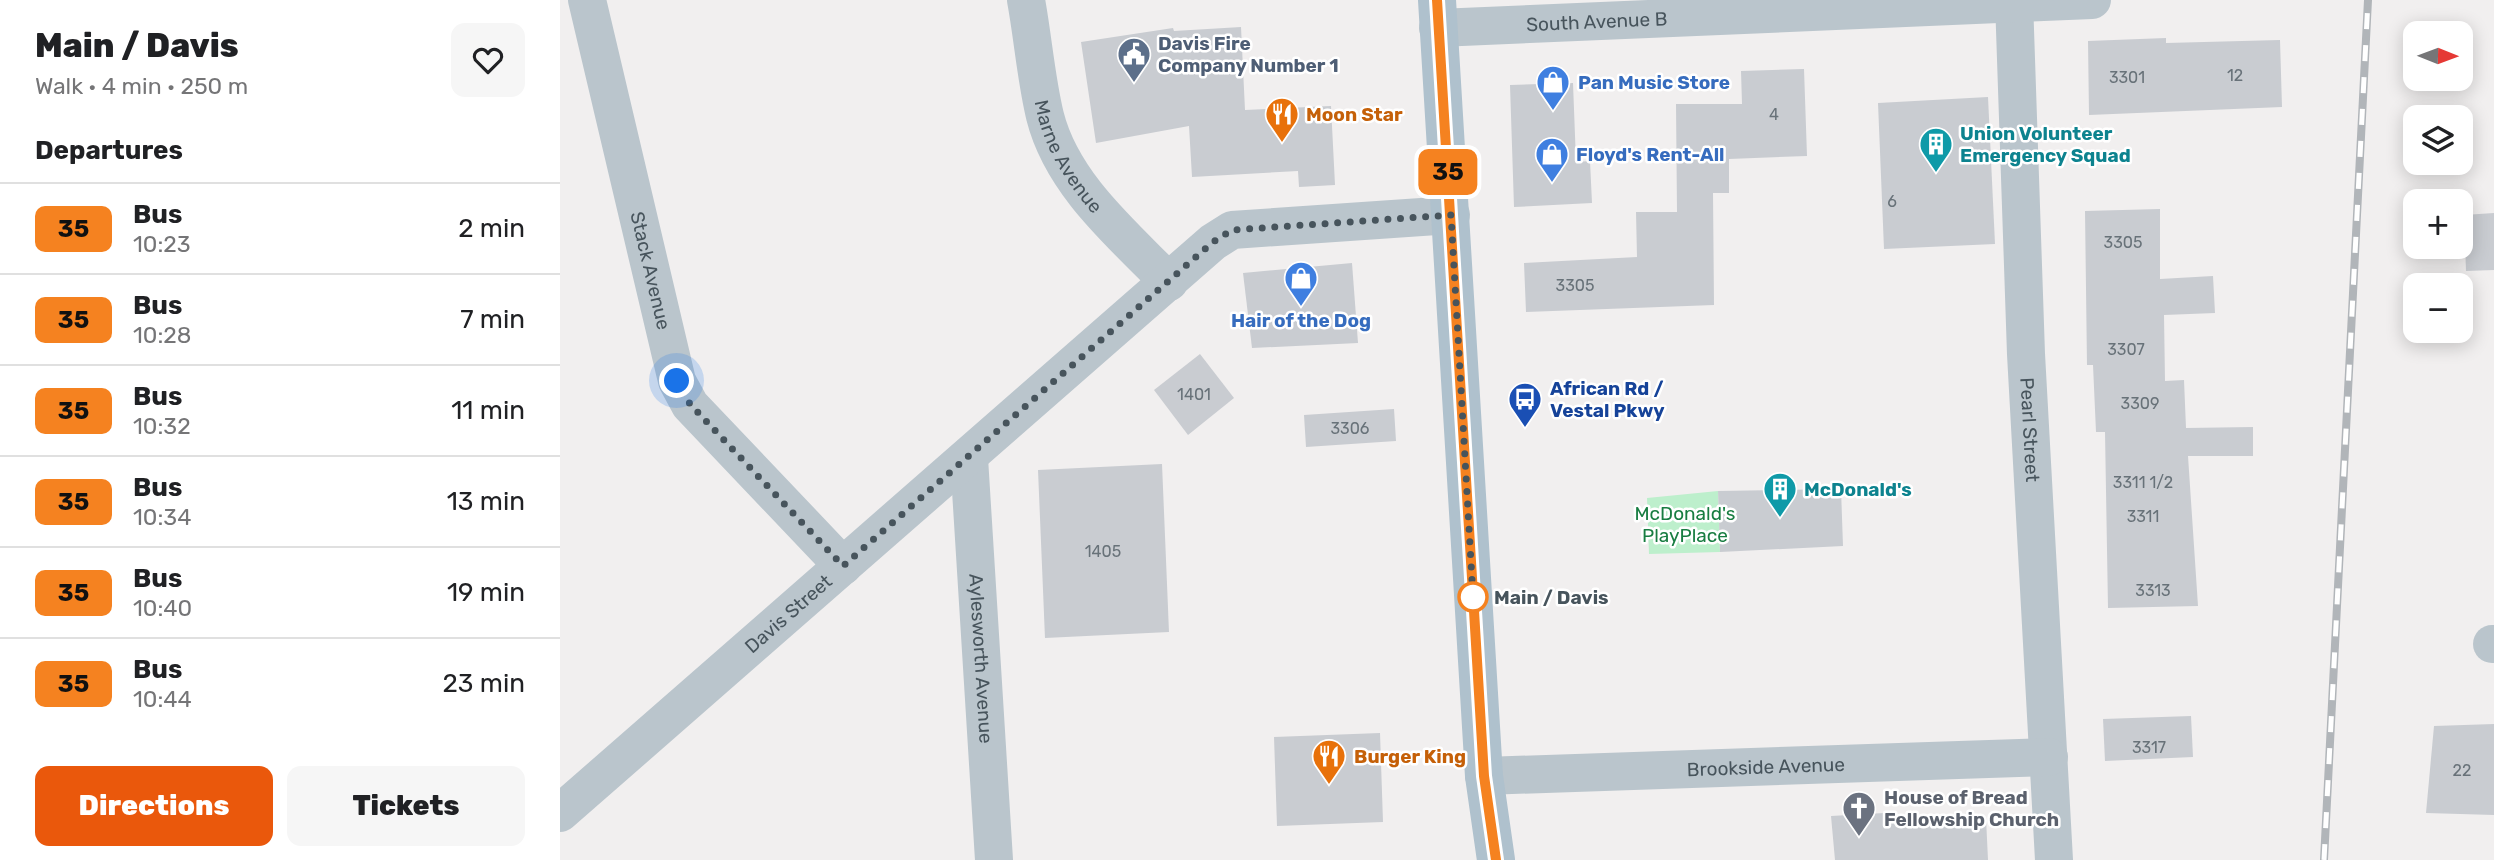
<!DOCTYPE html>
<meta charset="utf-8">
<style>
body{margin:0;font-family:Rubik,sans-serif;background:#f6f6f6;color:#202124;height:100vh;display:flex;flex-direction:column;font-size:26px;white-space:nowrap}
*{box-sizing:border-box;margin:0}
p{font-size:23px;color:#757577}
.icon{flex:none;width:38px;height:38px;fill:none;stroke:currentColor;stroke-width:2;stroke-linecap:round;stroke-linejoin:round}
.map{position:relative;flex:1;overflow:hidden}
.details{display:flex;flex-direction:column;background:#fff;width:560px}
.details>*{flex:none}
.badge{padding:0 14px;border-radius:10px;font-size:24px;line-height:46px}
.needle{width:46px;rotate:91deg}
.buttons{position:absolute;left:1843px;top:21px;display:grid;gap:14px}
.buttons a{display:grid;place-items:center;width:70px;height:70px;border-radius:14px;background:#fff;box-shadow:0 4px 18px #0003;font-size:35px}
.you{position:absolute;width:35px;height:35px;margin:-18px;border:5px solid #fff;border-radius:50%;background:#1a73e8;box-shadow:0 0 0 10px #1a73e833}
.map>.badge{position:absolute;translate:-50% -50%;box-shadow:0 0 0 4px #fff}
h2{padding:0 35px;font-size:26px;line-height:63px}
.round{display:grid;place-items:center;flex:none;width:74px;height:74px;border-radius:14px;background:#f6f6f6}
.overview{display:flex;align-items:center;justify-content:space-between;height:119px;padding:0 35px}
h1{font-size:33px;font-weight:800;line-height:52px}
.action{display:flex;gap:14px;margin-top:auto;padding:14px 35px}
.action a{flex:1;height:80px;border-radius:14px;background:#ea580c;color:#fff;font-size:28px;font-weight:800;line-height:80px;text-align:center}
.action a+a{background:#f6f6f6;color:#202124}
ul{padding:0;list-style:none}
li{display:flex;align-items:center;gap:21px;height:91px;padding:0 35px;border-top:2px solid #e0e0e0}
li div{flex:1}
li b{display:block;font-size:26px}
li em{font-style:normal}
li .badge{min-width:77px;font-weight:700;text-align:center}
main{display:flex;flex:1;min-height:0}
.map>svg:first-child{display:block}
.green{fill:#bdefcc}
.building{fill:#c9ccd1}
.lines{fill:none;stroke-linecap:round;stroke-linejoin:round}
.minor{stroke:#bac5cc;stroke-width:38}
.primary{stroke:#afc1cd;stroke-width:38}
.rail-casing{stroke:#b1b5b9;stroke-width:8}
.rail{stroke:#fff;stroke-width:5;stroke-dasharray:16;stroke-linecap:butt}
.line-casing{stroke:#fff;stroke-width:16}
.line{stroke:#f58220;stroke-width:10}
.walk{stroke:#47545c;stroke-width:7;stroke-dasharray:0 12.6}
.stop-dot{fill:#fff;stroke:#f58220;stroke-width:3.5}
.labels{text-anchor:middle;stroke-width:5;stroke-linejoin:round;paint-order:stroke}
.number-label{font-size:16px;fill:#687279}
.street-label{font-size:19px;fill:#47545c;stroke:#fff}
.service-label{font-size:19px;font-weight:bold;fill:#4e5e75;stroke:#fff;text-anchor:start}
.shop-label{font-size:19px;font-weight:bold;fill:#366cbe;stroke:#fff;text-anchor:start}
.food-label{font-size:19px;font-weight:bold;fill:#c56008;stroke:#fff;text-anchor:start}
.culture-label{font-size:19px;font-weight:bold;fill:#0d838f;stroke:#fff;text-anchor:start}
.transit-label{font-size:19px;font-weight:bold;fill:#164399;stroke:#fff;text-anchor:start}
.park-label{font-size:19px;fill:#187d41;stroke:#fff}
.stop-label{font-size:19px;font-weight:bold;fill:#47545c;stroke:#fff;text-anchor:start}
.worship-label{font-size:19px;font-weight:bold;fill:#5b616d;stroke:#fff;text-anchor:start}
</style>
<main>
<section class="details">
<div class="overview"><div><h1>Main / Davis</h1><p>Walk · 4 min · 250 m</p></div><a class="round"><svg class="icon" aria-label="heart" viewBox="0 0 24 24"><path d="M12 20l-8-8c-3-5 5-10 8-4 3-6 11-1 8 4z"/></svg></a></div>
<h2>Departures</h2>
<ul>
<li><span class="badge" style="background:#f58220;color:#111">35</span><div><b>Bus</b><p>10:23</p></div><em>2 min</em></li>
<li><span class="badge" style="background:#f58220;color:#111">35</span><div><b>Bus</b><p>10:28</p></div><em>7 min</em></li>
<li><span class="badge" style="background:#f58220;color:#111">35</span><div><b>Bus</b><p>10:32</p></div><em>11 min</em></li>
<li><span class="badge" style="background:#f58220;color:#111">35</span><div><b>Bus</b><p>10:34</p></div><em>13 min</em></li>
<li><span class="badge" style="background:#f58220;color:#111">35</span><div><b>Bus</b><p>10:40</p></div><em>19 min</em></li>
<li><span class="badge" style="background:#f58220;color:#111">35</span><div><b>Bus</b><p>10:44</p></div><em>23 min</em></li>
</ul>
<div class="action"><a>Directions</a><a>Tickets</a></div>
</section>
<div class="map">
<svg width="1934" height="860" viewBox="0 0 1934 860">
<rect width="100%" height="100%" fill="#f1efef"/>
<polygon class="green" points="1158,491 1160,552 1089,554 1087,498"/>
<g class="building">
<polygon points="681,27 685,110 771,106 775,185 739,187 738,171 632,177 629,126 536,143 521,42 613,28 614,31"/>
<polygon points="1606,38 1606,43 1720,40 1722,107 1529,115 1528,41"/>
<polygon points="1244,69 1247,156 1169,159 1169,193 1153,193 1154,305 966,312 964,263 1077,257 1076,212 1117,212 1116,104 1182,104 1181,71"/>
<polygon points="1013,83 1016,162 1030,161 1032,203 954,207 950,85"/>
<polygon points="1428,97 1435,244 1324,249 1318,103"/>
<polygon points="1600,209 1600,279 1653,276 1655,313 1604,315 1605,381 1624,380 1626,428 1693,427 1693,456 1628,456 1638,606 1548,608 1545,432 1536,432 1533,365 1527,365 1525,211"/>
<polygon points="1934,213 1934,270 1906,271 1904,215"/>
<polygon points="792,263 798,343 692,348 683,273"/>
<polygon points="640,354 674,398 628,435 594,390"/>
<polygon points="834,409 836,441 746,447 744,415"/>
<polygon points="602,464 609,632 485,638 478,470"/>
<polygon points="1281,489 1283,546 1160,552 1158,491"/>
<polygon points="1631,716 1633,757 1545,761 1543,719"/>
<polygon points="1934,724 1934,815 1866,813 1874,726"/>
<polygon points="820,733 823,822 717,826 714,737"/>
<polygon points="1324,813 1324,822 1426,818 1428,860 1275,860 1271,816"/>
</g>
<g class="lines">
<g class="minor">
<path id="s1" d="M27 0 117 381 130 405 283 566"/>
<path id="s2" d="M466 0C473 38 476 79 485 116 502 184 562 234 609 282"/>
<path id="s3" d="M1454 0 1466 354 1494 860"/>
<path id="s4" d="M878 28 1532 0"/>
<path id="s5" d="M409 458 434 860"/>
<polyline points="1932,644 1934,644"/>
<path id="s6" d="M924 776 1489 757"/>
<path id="s7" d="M0 813 653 242 672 230 891 215"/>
</g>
<polyline class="primary" points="877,0 924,776 936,860"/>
<defs>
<polyline id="rail" points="1764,860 1808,0"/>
</defs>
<use href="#rail" class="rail-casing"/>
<use href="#rail" class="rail"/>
</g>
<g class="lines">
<defs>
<polyline id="line" points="877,0 924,776 936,860"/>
</defs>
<use href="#line" class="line-casing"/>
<use href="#line" class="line"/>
<polyline class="walk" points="117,381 130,404 283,566 653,242 672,230 891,215 913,597"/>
</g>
<defs>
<symbol id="civic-pin" viewBox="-11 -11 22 30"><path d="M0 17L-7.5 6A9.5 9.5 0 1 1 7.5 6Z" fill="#5c6f8a" stroke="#fff"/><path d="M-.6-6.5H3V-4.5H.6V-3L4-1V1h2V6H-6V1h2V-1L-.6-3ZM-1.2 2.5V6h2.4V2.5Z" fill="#fff"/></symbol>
<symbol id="shop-pin" viewBox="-11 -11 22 30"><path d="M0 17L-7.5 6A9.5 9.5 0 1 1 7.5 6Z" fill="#3f7fe0" stroke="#fff"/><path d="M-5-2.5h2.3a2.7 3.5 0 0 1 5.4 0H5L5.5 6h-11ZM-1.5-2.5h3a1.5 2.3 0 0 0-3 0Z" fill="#fff"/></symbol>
<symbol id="restaurant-pin" viewBox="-11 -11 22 30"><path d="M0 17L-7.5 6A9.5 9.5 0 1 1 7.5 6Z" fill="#e8710a" stroke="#fff"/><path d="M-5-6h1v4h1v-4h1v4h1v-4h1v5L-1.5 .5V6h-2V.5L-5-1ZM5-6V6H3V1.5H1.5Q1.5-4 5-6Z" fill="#fff"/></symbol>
<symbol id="building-pin" viewBox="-11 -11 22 30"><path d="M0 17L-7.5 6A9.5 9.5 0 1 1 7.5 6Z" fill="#0f9aa8" stroke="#fff"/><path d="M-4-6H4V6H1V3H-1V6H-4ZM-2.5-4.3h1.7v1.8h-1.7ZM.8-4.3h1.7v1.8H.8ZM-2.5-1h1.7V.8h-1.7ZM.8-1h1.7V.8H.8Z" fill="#fff"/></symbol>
<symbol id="bus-pin" viewBox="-11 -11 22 30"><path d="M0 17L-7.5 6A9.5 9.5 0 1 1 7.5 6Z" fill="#1a4fb4" stroke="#fff"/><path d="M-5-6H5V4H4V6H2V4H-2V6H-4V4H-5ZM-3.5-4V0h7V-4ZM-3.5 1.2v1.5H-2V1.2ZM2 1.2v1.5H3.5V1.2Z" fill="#fff"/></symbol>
<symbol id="church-pin" viewBox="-11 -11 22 30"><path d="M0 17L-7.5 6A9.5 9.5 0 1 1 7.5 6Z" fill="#6b7280" stroke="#fff"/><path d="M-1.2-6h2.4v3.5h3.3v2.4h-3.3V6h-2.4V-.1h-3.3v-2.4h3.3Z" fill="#fff"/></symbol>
</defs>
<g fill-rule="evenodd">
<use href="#civic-pin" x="555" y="35" width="38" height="52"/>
<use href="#shop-pin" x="974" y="63" width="38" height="52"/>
<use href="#restaurant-pin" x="703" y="95" width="38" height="52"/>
<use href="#building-pin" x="1357" y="125" width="38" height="52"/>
<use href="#shop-pin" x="973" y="135" width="38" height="52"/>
<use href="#shop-pin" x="722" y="259" width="38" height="52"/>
<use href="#bus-pin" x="946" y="380" width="38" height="52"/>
<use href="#building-pin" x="1201" y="470" width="38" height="52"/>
<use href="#restaurant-pin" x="750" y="737" width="38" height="52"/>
<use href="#church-pin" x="1280" y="789" width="38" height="52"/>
</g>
<circle class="stop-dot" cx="913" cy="597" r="14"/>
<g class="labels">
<g class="number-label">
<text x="1675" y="81">12</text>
<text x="1567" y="83">3301</text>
<text x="1214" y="120">4</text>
<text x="1332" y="207">6</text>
<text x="1563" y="248">3305</text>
<text x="1015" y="291">3305</text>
<text x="1566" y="355">3307</text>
<text x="634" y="400">1401</text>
<text x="1580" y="409">3309</text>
<text x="790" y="434">3306</text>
<text x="1583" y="488">3311 1/2</text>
<text x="1583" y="522">3311</text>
<text x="543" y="557">1405</text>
<text x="1593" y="596">3313</text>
<text x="1589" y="753">3317</text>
<text x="1902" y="776">22</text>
</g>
<g class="street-label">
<text dy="7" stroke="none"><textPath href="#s4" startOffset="159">South Avenue B</textPath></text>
<text dy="7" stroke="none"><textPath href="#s2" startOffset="164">Marne Avenue</textPath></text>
<text dy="7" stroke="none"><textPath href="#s1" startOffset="278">Stack Avenue</textPath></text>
<text dy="7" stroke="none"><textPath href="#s3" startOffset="430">Pearl Street</textPath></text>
<text dy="7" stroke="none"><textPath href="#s7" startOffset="303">Davis Street</textPath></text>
<text dy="7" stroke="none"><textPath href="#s5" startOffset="201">Aylesworth Avenue</textPath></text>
<text dy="7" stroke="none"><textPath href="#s6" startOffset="282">Brookside Avenue</textPath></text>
</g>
<g class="service-label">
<text x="598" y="50">Davis Fire<tspan x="598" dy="22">Company Number 1</tspan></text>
</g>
<g class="shop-label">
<text x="1018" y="89">Pan Music Store</text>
<text x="1016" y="161">Floyd's Rent-All</text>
<text x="741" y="327" text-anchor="middle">Hair of the Dog</text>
</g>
<g class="food-label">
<text x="746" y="121">Moon Star</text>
<text x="794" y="763">Burger King</text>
</g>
<g class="culture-label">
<text x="1400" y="140">Union Volunteer<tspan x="1400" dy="22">Emergency Squad</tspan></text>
<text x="1244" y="496">McDonald's</text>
</g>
<g class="transit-label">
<text x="990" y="395">African Rd /<tspan x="990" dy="22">Vestal Pkwy</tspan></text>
</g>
<g class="park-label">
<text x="1125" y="520">McDonald's<tspan x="1125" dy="22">PlayPlace</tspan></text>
</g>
<g class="stop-label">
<text x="934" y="604">Main / Davis</text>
</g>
<g class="worship-label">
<text x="1324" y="804">House of Bread<tspan x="1324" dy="22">Fellowship Church</tspan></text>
</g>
</g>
</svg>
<div class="buttons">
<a><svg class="needle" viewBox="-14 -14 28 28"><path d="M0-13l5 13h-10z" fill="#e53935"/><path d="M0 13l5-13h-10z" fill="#757577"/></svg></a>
<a><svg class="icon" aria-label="layers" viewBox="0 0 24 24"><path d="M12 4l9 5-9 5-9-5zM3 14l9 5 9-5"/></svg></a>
<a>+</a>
<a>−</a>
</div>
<div class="you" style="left:117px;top:381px"></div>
<b class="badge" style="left:888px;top:172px;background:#f58220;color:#111">35</b>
</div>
</main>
